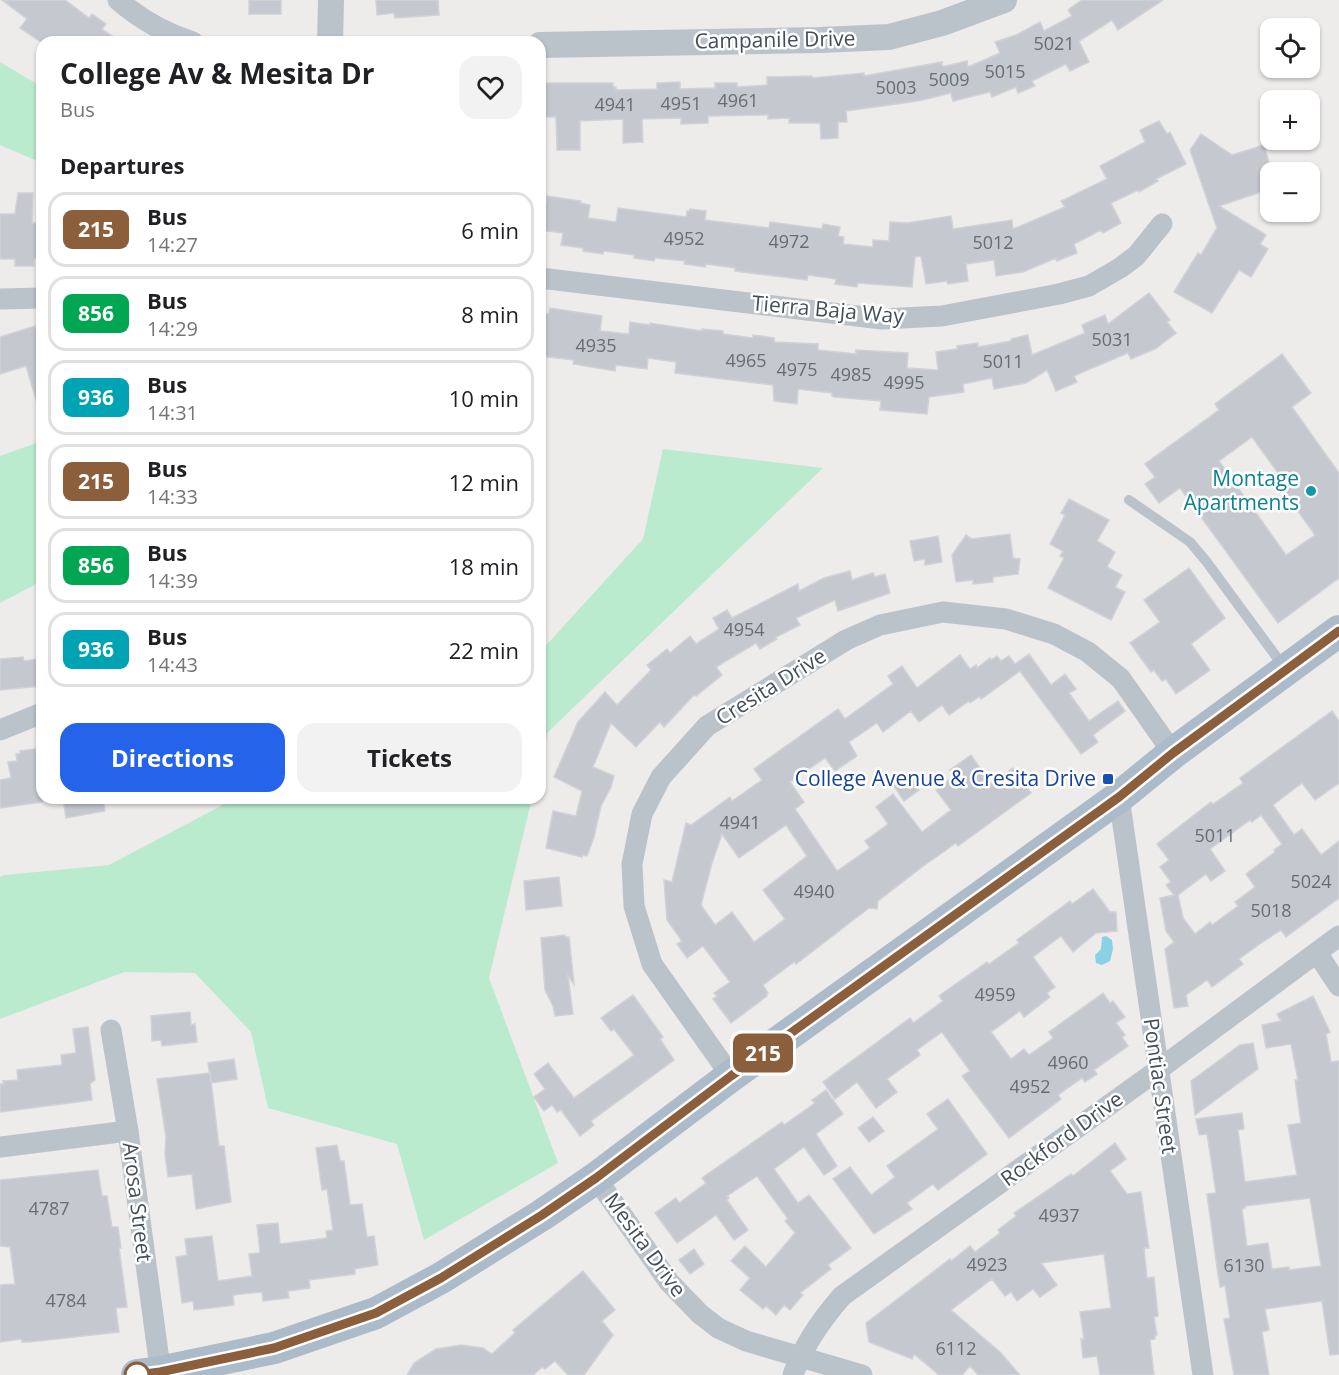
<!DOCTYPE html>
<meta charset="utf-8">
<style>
body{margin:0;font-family:"Open Sans",sans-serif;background:#f2f2f2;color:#202124;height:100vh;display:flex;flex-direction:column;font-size:22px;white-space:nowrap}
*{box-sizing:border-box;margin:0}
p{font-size:20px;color:#757577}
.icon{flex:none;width:33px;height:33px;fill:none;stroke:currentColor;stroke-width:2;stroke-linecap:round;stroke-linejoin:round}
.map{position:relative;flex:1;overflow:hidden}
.drawer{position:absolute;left:36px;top:36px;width:510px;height:768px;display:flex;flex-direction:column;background:#fff;border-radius:18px;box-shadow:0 2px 4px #0004}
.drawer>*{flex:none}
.badge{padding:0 12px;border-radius:9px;font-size:21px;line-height:39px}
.fabs{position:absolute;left:1260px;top:18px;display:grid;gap:12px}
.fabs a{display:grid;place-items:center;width:60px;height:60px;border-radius:12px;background:#fff;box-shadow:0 2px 4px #0004;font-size:30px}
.map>.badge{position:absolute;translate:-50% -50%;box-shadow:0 0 0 3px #fff}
h2{padding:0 24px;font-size:22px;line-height:54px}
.round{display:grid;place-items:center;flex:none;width:63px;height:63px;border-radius:18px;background:#f2f2f2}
.overview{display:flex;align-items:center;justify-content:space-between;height:102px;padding:0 24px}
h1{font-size:28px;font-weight:700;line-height:45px}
.cta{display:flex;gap:12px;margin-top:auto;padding:12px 24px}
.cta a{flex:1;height:69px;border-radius:18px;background:#2563eb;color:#fff;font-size:24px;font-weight:700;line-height:69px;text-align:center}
.cta a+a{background:#f2f2f2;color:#202124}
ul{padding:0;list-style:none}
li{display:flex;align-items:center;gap:18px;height:75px;margin:0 12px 9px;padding:0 12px;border:3px solid #e0e0e0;border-radius:18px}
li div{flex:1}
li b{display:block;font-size:22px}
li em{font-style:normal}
li .badge{min-width:66px;font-weight:700;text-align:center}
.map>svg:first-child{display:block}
.green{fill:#bbebce}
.water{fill:#8ad1e5}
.building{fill:#c5c8ce;stroke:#d0d2d7;stroke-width:1.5;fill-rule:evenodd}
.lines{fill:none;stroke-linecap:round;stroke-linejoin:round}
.service{stroke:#bac3ca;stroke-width:10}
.minor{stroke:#bac3ca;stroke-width:21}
.tertiary{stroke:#bac3ca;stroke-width:26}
.primary{stroke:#acbbc9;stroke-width:32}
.line-casing{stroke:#fff;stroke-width:14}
.line{stroke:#8b5e3c;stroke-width:9}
.culture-dot{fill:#0f9aa8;stroke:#fff;stroke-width:2}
.transit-dot{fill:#1a4fb4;stroke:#fff;stroke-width:2}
.stop-dot{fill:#fff;stroke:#8b5e3c;stroke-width:3}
.labels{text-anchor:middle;stroke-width:5;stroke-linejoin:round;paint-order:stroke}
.number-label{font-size:18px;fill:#656d75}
.street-label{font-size:21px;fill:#454f57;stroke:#fff}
.culture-label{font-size:21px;fill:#0d838f;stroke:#fff;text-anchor:end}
.transit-label{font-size:21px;fill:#164399;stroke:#fff;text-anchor:end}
</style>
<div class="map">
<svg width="1339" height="1375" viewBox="0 0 1339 1375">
<rect width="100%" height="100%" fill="#eeebeb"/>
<g class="green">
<polygon points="0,62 42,87 42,163 0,145"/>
<polygon points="42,441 42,581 0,603 0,456"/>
<polygon points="663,449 823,468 548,732 540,765 540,652 643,539"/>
<polygon points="236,798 532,798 489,978 558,1163 424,1240 397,1144 268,1108 251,1032 195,973 124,972 0,1019 0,877 5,875 109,865"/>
</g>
<polygon class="water" points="1106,936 1112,940 1113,949 1110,961 1102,965 1096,963 1095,955 1101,949 1102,937"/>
<g class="building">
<polygon points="2,0 65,0 89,18 92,14 106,24 102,29 121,42 41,42 20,28 27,19"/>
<rect x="249" y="0" width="32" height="14"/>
<polygon points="376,0 438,0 439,15 395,18 394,13 377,15"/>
<polygon points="1082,0 1163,0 1118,30 1112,20 1079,41 1089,62 1070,71 1066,64 1032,81 1035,86 1018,93 1016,87 992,97 990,92 953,101 951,93 918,101 846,111 847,122 838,122 838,138 821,139 820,123 789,123 789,118 768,119 768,115 708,116 708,123 681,124 681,118 642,119 643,142 623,143 623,119 580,121 580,150 557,150 556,117 540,117 540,83 613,83 613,87 616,87 616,90 657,89 657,83 680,82 680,89 715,88 715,83 737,83 737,87 767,85 767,77 812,76 812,78 864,73 864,76 942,62 942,66 946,66 967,61 968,67 1000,53 995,42 1016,35 1040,22 1044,31 1072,16 1068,10"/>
<polygon points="1159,121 1167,134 1170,132 1186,164 1156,179 1158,181 1139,192 1138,190 1111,203 1121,223 1103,233 1101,230 1074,244 1077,253 1057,261 1056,258 1023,272 996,276 994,260 966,264 968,281 948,284 947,281 926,284 921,256 915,257 912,287 858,283 857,287 835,284 836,279 808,275 807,280 735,271 735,268 706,264 705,267 684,264 685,261 655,258 654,261 634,258 634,255 604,251 603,254 583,251 583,248 561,245 563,233 540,230 540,203 546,204 547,196 581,201 580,203 590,205 588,218 616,222 618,208 686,217 687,211 689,211 690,209 706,211 705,220 769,228 770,222 822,229 823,224 840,227 838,236 844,237 843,244 873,247 873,240 889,241 890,222 907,223 951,216 953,229 1012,220 1013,229 1065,207 1061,201 1107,179 1100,166 1145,142 1140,130"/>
<polygon points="1201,134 1232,155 1264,145 1270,166 1270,189 1219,206 1266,235 1260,244 1268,249 1251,277 1239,270 1212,313 1174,292 1198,253 1201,255 1217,228 1190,150"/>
<polygon points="18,193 33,193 32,223 42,223 42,259 34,259 34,266 15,266 15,259 0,259 0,214 15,214"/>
<polygon points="1149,293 1170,320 1167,322 1176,333 1155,349 1131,359 1128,353 1085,371 1074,376 1077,382 1056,391 1047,370 1026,383 994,389 992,378 963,384 964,392 929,397 927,414 880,410 881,401 834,397 832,396 832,393 798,389 797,404 774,401 773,385 675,373 676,362 648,358 647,369 616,365 615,371 573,364 574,360 540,356 540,313 549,314 550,308 602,316 600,331 629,334 630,322 650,325 650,323 702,331 702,329 723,331 723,334 753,338 753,335 774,338 774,342 818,344 818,350 856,354 856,350 908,353 907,368 938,370 936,352 957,349 957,346 978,343 978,347 1011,341 1011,339 1028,335 1032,355 1085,333 1082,325 1105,315 1108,324"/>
<polygon points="35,326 37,334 42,332 42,406 38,406 26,366 0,374 0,337"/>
<path d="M1282 354 1311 393 1292 407 1339 473V578L1278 623 1180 488 1159 503 1145 484 1155 477 1145 464 1219 410 1215 404ZM1252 437 1278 473 1273 476 1315 535 1286 555 1219 461Z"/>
<polygon points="1069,499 1109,520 1097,541 1115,552 1107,567 1122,575 1115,587 1125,592 1111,620 1048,588 1064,558 1060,556 1063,551 1050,544 1065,515 1061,513"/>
<polygon points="1010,534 1013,558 1020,559 1018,574 993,577 993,582 973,584 973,580 956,582 952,555 966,535 972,539"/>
<polygon points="938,536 942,562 925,565 925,559 914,561 910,541"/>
<polygon points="1189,568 1225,618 1191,644 1210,670 1176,694 1166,679 1162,681 1154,670 1151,672 1130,643 1160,622 1144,600"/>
<polygon points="850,571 852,580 873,573 875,577 885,574 890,593 838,611 835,600 796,618 800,625 776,637 777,639 760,649 756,643 716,667 722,675 696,696 694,695 664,727 660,722 636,747 611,723 593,767 614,776 611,787 601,806 594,837 587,856 582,855 582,857 546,848 553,811 576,816 582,791 554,777 578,722 605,692 617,705 651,670 647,665 667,649 670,653 690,636 696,644 719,629 713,618 727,610 732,618 798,584 799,591 824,578"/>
<path d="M1029 654 1051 685 1065 674 1076 689 1069 693 1089 721 1118 701 1125 711 1093 735 1098 742 1081 754 1020 671 981 699 980 696 970 703 969 701 949 715 942 705 919 722 911 711 883 732 877 723 849 742 857 756 835 771 825 758 790 782 804 802 795 809 837 871 870 848 865 841 888 824 876 807 893 794 922 832 951 810 936 790 954 776 950 770 971 755 991 784 1013 768 1031 793 958 846 956 843 922 867 878 901 877 909 869 908 796 964 794 962 763 985 768 993 766 995 767 996 731 1023 713 999 717 996 714 993 730 982 703 946 687 958 677 944 682 941 667 920 664 880 672 882 686 823 691 825 730 797 732 801 762 780 754 769 838 709 845 719 893 684 888 676 902 666 917 688 960 655 970 669 976 665 977 668 990 658 991 660 997 656 1001 661 1009 656 1015 664ZM786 825 807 856 763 890 785 919 754 942 732 912 715 925 701 905 712 863 722 834 739 858Z"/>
<polygon points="23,657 24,661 37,659 41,686 0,690 0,659"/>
<path d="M1332 711 1339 721V783L1315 800 1302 783 1273 805 1294 835 1302 829 1321 855 1339 841V898L1286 937 1281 930 1264 941 1239 959 1243 964 1212 987 1207 980 1186 995 1188 1006 1174 1008 1165 949 1174 942 1166 931 1160 898 1174 895 1166 885 1171 882 1160 867 1169 860 1157 844 1211 802 1213 804 1243 783 1240 778ZM1261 815 1282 844 1274 850 1275 852 1246 874 1255 887 1235 902 1238 906 1212 925 1210 922 1195 934 1183 918 1178 895 1206 874 1211 881 1225 871 1210 849 1250 820 1252 822Z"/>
<polygon points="42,748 42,802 0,808 0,780 11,778 8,762 17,761 16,754 20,754 20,751"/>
<polygon points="906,773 919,790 904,801 892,783"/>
<polygon points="63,798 103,798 105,811 66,818"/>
<polygon points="559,877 562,906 526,910 524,881"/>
<polygon points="1093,889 1110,912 1116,912 1117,931 1096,933 1073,952 1061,936 1033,957 1055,987 1047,993 1050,997 1024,1017 1020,1011 991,1032 1011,1059 1024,1049 1029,1055 1053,1038 1049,1032 1103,993 1110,1003 1113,1001 1125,1017 1116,1023 1125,1035 1122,1037 1128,1046 1094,1070 1097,1074 1085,1082 1082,1078 1058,1095 1061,1099 1009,1138 962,1076 970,1071 942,1032 917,1050 920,1055 887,1079 897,1092 876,1108 857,1082 835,1099 823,1082 910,1018 913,1023 943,1001 939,996 987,962 989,964 1019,943 1017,940 1070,901 1072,904"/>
<polygon points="565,935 565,937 569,937 574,984 568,976 573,1014 555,1016 553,1006 545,990 541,938"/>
<polygon points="633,995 663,1037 660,1039 674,1060 591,1121 594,1125 580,1136 561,1110 557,1112 552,1105 544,1111 534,1097 545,1089 534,1074 548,1063 574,1098 634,1055 614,1029 611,1031 601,1018"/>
<path d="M1313 996 1330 1032 1326 1034 1331 1062 1339 1061V1354L1330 1355 1322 1301 1265 1309 1269 1330 1262 1332 1269 1375H1234L1224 1319 1230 1318 1225 1286 1220 1287 1218 1275 1207 1194 1216 1193 1207 1134 1199 1135 1196 1119 1242 1113 1244 1129 1238 1130 1245 1182 1297 1175 1288 1125 1301 1123 1295 1080H1298L1291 1044 1266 1048 1262 1025 1281 1021 1277 1014ZM1310 1198 1321 1266 1289 1270V1267L1272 1269 1268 1243 1247 1246 1242 1209 1245 1208V1206Z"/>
<polygon points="190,1012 191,1025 195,1024 197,1042 162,1046 161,1040 152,1041 151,1016"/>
<polygon points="88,1027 95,1080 90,1084 92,1100 0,1112 0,1084 3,1084 3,1081 18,1080 17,1070 62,1065 61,1055 76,1053 73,1029"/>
<polygon points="1253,1043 1258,1069 1195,1115 1191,1081 1240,1045"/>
<polygon points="234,1059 237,1079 211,1083 208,1063"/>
<polygon points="210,1073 219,1146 224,1146 231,1202 196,1209 192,1174 168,1177 165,1154 166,1137 157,1079"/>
<polygon points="826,1090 843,1114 816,1134 837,1166 824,1175 804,1147 774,1169 798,1203 809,1195 851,1248 828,1265 831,1269 800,1293 803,1295 790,1310 784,1305 776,1315 766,1306 763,1309 740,1290 750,1278 731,1261 745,1246 766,1267 795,1233 785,1221 788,1219 757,1176 727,1196 729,1198 727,1200 748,1230 734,1240 716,1215 677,1243 655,1213 676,1198 679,1203 706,1183 702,1178 782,1122 784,1125 815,1103 812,1100"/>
<polygon points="948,1099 987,1154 938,1190 933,1184 907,1203 912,1209 874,1234 833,1179 850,1167 871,1195 895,1177 887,1166 938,1129 927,1114"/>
<polygon points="873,1117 884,1131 869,1142 858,1128"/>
<polygon points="1115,1143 1126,1159 1110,1171 1127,1194 1141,1192 1149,1248 1144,1248 1147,1278 1154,1277 1158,1316 1154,1317 1157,1335 1155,1335 1155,1339 1150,1340 1154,1375 1100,1375 1097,1356 1083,1358 1081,1339 1084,1339 1080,1312 1111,1308 1104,1254 1041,1263 1057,1285 1040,1297 1033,1289 1017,1301 1011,1292 1005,1296 992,1279 951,1310 1000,1352 1020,1375 978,1375 970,1366 962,1375 939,1375 914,1354 912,1359 869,1342 866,1323 950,1259 951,1261 970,1246 975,1252 1000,1233 998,1230 1016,1216 1014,1213 1071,1174 1073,1176"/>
<polygon points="337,1145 340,1161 344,1161 350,1205 362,1204 367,1237 374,1236 378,1265 355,1269 355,1274 309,1280 310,1288 288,1291 289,1298 263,1301 262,1292 233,1295 234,1305 194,1310 193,1301 182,1303 176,1257 187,1255 185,1239 212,1236 218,1281 252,1276 249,1254 260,1253 257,1225 278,1223 280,1244 327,1238 326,1231 333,1230 327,1189 322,1190 316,1148"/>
<polygon points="98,1170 102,1196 107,1196 112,1227 118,1227 121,1248 119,1248 127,1307 116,1308 119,1332 29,1342 22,1342 21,1339 0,1342 0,1285 15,1284 10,1247 0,1246 0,1180"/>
<polygon points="694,1249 704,1264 690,1274 679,1260"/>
<polygon points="583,1271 615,1310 602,1321 613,1335 584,1375 568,1375 555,1361 545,1369 542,1367 533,1375 407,1375 414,1363 436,1349 461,1345 483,1348 492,1354 515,1333 513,1330"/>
</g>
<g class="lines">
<polyline class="service" points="1129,500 1190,542 1206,561 1284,667"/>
<g class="minor">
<path d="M118 0C141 20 164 33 193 42"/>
<polyline points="540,278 882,319 942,316 1059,294 1089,286 1120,268 1136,256 1162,224"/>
<polyline points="0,299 42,298"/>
<polyline points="0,730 42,713"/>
<polyline points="1119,797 1203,1375"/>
<polyline points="1317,953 1339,986"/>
<polyline points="111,1030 128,1131 161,1375"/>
<polyline points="731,1076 652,964 634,906 632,864 642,814 661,777 707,726 846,640 880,625 943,612 1006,619 1054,634 1088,652 1121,679 1173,753"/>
<polyline points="0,1147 128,1131"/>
<polyline points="596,1178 669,1282 700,1314 718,1328 746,1341 862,1375"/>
<path d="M793 1375C803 1346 822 1319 842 1296L1158 1070 1339 936"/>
</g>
<g class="tertiary">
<polyline points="330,42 331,0"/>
<polyline points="540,45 820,40 889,37 942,23 1004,0"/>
</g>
<polyline class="primary" points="137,1375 160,1372 274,1348 376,1313 441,1278 542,1215 596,1178 731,1076 1119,797 1173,753 1339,631"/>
</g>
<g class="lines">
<defs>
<polyline id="line" points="137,1375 160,1372 274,1348 376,1313 441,1278 542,1215 596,1178 731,1076 1119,797 1173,753 1339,631"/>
</defs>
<use href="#line" class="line-casing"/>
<use href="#line" class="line"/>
</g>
<circle class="culture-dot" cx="1311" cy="491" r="6"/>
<rect class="transit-dot" x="1102" y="773" width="12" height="12" rx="3"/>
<circle class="stop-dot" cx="137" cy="1375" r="12"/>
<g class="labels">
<g class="number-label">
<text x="1054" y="50">5021</text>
<text x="1005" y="78">5015</text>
<text x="949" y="86">5009</text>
<text x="896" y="94">5003</text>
<text x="738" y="107">4961</text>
<text x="681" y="110">4951</text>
<text x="615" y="111">4941</text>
<text x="684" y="245">4952</text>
<text x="789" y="248">4972</text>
<text x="993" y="249">5012</text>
<text x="1112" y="346">5031</text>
<text x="596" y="352">4935</text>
<text x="746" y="367">4965</text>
<text x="1003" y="368">5011</text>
<text x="797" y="376">4975</text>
<text x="851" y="381">4985</text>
<text x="904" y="389">4995</text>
<text x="744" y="636">4954</text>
<text x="740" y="829">4941</text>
<text x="1215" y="842">5011</text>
<text x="1311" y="888">5024</text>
<text x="814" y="898">4940</text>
<text x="1271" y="917">5018</text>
<text x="995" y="1001">4959</text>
<text x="1068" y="1069">4960</text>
<text x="1030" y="1093">4952</text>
<text x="49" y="1215">4787</text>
<text x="1059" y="1222">4937</text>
<text x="987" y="1271">4923</text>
<text x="1244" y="1272">6130</text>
<text x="66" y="1307">4784</text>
<text x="956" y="1355">6112</text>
</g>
<g class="street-label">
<text transform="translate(775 40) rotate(-1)" y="7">Campanile Drive</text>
<text transform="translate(828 310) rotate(5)" y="7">Tierra Baja Way</text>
<text transform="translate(771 687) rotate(-32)" y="7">Cresita Drive</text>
<text transform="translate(1160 1086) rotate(82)" y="7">Pontiac Street</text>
<text transform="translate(1062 1139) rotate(-36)" y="7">Rockford Drive</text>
<text transform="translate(137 1202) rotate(83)" y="7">Arosa Street</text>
<text transform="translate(645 1245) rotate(54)" y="7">Mesita Drive</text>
</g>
<g class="culture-label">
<text x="1299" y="486">Montage<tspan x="1299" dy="24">Apartments</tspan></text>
</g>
<g class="transit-label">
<text x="1096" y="786">College Avenue &amp; Cresita Drive</text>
</g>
</g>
</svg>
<div class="fabs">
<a><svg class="icon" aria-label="locate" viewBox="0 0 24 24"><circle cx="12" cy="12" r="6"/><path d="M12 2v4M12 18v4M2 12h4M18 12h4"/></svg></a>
<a>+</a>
<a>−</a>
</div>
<b class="badge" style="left:763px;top:1053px;background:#8b5e3c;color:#fff">215</b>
<section class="drawer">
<div class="overview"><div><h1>College Av &amp; Mesita Dr</h1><p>Bus</p></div><a class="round"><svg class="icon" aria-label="heart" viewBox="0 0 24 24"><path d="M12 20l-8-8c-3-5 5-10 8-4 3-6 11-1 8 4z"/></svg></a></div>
<h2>Departures</h2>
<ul>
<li><span class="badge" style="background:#8b5e3c;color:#fff">215</span><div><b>Bus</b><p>14:27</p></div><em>6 min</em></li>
<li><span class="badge" style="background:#00a651;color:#fff">856</span><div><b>Bus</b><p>14:29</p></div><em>8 min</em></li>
<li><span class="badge" style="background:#00a3b4;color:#fff">936</span><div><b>Bus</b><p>14:31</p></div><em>10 min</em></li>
<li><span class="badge" style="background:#8b5e3c;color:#fff">215</span><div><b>Bus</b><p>14:33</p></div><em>12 min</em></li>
<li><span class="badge" style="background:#00a651;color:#fff">856</span><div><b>Bus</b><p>14:39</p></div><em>18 min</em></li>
<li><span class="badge" style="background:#00a3b4;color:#fff">936</span><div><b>Bus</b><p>14:43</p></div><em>22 min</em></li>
</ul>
<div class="cta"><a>Directions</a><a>Tickets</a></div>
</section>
</div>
